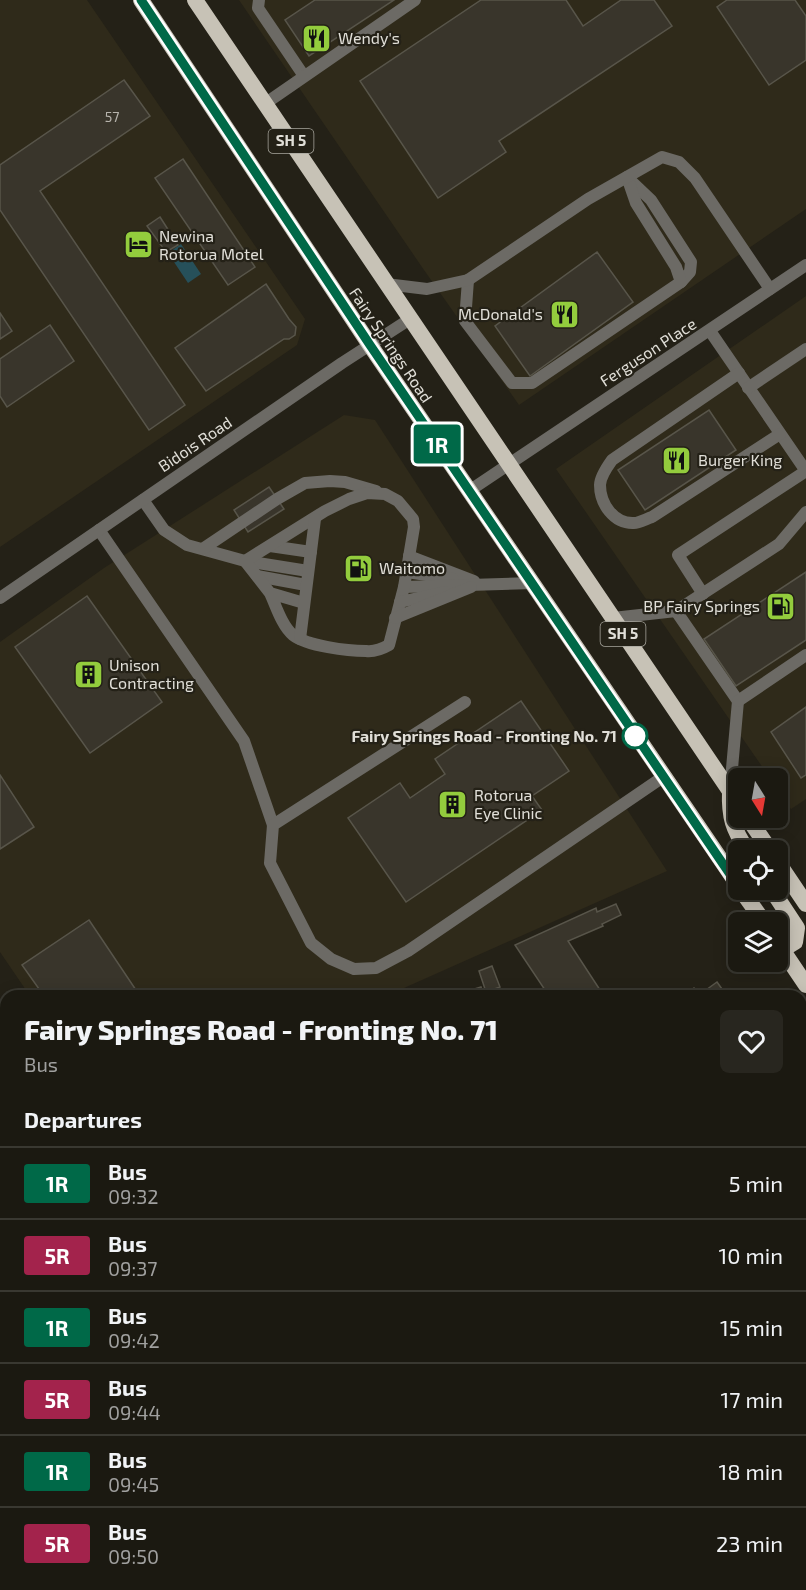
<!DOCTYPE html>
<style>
body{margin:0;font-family:"Exo 2",sans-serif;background:#28261f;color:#f1f3f6;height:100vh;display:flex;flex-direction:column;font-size:22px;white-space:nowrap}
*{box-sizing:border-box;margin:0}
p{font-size:20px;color:#a0a09f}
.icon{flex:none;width:33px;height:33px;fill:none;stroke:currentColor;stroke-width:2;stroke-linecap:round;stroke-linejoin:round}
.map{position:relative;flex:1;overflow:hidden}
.panel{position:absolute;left:0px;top:990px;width:807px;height:600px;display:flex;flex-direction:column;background:#1b1911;border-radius:18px 18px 0 0;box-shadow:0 3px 15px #0003,0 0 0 2px #393831}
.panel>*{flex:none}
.badge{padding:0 12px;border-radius:4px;font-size:21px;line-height:39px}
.needle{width:39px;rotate:169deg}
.buttons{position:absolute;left:728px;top:768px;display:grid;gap:12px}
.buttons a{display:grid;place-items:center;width:60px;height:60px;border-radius:9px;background:#1b1911;box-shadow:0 3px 15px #0003,0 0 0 2px #393831;font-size:30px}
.map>.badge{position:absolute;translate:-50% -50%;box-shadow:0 0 0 3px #fff}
h2{padding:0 24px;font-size:22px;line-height:54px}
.round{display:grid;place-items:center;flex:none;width:63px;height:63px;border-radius:9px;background:#28261f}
.head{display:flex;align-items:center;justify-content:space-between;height:102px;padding:0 24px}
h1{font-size:28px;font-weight:800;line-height:45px}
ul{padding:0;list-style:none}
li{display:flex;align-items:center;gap:18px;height:72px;padding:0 24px;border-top:2px solid #393831}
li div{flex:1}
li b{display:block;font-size:22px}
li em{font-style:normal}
li .badge{min-width:66px;font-weight:700;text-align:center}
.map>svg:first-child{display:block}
.built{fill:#2f2a1a}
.water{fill:#26505a}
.building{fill:#39352b;stroke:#58554a;stroke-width:1.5}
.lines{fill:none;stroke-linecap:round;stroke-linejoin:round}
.service{stroke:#6c6a65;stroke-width:12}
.minor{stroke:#6c6a65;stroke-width:12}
.trunk{stroke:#c7c2b6;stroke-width:16}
.line-casing{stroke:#fff;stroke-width:14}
.line{stroke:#006948;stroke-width:9}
.stop-dot{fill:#fff;stroke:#006948;stroke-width:3}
.labels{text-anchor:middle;stroke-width:4.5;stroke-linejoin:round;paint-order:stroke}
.number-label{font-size:14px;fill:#b7b4ad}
.shield{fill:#242117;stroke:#a8a69e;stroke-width:1.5}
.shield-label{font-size:15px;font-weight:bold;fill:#e1dfd8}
.poi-label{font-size:16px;fill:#e1dfd8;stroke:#242117;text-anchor:start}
.street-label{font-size:16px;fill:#e1dfd8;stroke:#242117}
.stop-label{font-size:16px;font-weight:bold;fill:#e1dfd8;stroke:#242117;text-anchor:end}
</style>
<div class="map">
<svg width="806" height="1590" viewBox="0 0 806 1590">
<rect width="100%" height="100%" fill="#242117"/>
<g class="built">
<polygon points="0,0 87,0 305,319 297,345 0,547"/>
<polygon points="239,0 806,0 806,209 519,405 424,270"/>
<polygon points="806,296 806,799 791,809 777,789 777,778 770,778 556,469"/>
<polygon points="344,415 375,420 667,871 386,996 30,996 0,952 0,642 104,568"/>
</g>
<polygon class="water" points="181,244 201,274 188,283 168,253"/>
<g class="building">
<polygon points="315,0 394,0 309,56 285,20"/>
<polygon points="481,0 566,0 583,26 621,0 654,0 672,26 499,141 506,152 438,198 360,81"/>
<polygon points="727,0 795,0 806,16 806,60 769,85 717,7"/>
<polygon points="124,80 150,116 40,191 185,405 149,430 0,210 0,165"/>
<polygon points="183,159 255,267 228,285 155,178"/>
<polygon points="160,217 178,245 166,252 147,226"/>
<polygon points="597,252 633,302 530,376 495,326"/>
<polygon points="266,284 289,319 296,327 295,335 289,339 284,339 206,391 175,348"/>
<polygon points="0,313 12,331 0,339"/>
<polygon points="50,325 74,361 7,407 0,396 0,359"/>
<polygon points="709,410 736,450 645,510 618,470"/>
<polygon points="269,487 284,509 248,532 234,510"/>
<polygon points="806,572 806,640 736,686 704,639"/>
<polygon points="87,596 162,702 90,753 15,647"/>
<polygon points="521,701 569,771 532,796 542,810 406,902 348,818 400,783 410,798 445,774 435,759"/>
<polygon points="806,707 806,775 801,778 771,732"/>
<polygon points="0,775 34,827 0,849"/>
<polygon points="616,904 621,915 602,924 603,926 568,941 604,996 549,996 515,945 596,908 597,912"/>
<polygon points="89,920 140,996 44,996 22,965"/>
<polygon points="492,966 500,987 486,992 479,971"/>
<polygon points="717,982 727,996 682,996 694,988 699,995"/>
<polygon points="481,987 484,996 452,996"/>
<polygon points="6,1059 6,1096 0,1100 0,1063"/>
<polygon points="6,1130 6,1176 0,1180 0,1134"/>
<polygon points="801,1146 806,1156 806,1172 801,1175"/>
<polygon points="801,1200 806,1207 806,1225 801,1228"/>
<polygon points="806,1314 806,1339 801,1331 801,1318"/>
<polygon points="806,1424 806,1450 801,1442 801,1427"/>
<polygon points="1,1544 6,1546 6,1584 21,1584 19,1590 0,1590"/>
<polygon points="283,1584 309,1584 312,1590 285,1590"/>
<polygon points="414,1584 417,1590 394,1590 392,1585"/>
<polygon points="444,1584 474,1584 476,1590 447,1590"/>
<polygon points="593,1584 639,1584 640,1590 594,1590"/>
</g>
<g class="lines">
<g class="service">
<polyline points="259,0 258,8 304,76"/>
<polyline points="266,103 415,0"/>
<polyline points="630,180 651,200 691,262 690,272 681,282"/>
<polyline points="468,280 465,321 512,383 532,383 681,282 676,267 636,203 627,177"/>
<polyline points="386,284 427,289 468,280 588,199 662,157 679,162 695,178 770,289"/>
<polyline points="710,331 806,471"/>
<path d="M739 373 612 460C607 467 600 477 600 485 600 504 614 524 634 523 639 523 646 519 652 517L780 434"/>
<polyline points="748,388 806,349"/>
<polyline points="143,500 164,530 187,545 245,561 308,571"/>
<polyline points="99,530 244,741 273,825"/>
<polyline points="270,546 311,552"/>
<polyline points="204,548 277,499 305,483 330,481 345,482 376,491"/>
<polyline points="409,556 474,581"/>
<polyline points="407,572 453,579"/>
<polyline points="257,576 306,585"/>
<polyline points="404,587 533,583"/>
<path d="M270 593C276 606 282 626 293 635 307 646 348 651 366 651 375 652 382 649 389 645L404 587 414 527 413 519 398 501 385 494 367 493 349 499 325 511 245 561 270 593 304 603"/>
<polyline points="703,594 678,555 806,471"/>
<polyline points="400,602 445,592"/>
<polyline points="676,611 738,701 730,791"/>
<polyline points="395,618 471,587"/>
<polyline points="613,618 676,611 779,544 806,512"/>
<polyline points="300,639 315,519"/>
<polyline points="738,701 806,655"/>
<polyline points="465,702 273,825 270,863 311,943 331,959 354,969 376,968 408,951 663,777"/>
</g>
<g class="minor">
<polyline points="469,491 806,265"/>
<polyline points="0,598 342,363 410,319"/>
<polyline points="0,1393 6,1401"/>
<polyline points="130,1584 134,1590"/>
</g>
<g class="trunk">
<polyline points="141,0 370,345 738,885"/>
<polyline points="195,0 738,803"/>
<path d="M730 791C729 817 733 829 747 850"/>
<polyline points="748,818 770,850"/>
<polyline points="777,861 806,904"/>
<polyline points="741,890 764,922"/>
<polyline points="772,890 797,928 795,942 782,950"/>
<polyline points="777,942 806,985"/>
</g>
</g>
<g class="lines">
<defs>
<polyline id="line" points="141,0 370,345 738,886"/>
</defs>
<use href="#line" class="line-casing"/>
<use href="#line" class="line"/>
</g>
<defs>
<symbol id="restaurant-square" viewBox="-11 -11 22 22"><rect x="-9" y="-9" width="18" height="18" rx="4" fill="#93cc3d" stroke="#242117"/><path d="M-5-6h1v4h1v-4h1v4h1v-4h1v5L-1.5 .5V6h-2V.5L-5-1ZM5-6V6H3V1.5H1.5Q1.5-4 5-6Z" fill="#111"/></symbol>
<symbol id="hotel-square" viewBox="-11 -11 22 22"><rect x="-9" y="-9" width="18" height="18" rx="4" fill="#93cc3d" stroke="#242117"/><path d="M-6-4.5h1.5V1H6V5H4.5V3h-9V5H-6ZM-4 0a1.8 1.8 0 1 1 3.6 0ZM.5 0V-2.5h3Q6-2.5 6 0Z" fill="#111"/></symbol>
<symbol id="fuel-square" viewBox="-11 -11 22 22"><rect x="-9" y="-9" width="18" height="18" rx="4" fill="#93cc3d" stroke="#242117"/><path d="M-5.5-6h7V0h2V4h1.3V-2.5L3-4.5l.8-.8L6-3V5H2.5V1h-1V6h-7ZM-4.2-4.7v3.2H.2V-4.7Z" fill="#111"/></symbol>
<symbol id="building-square" viewBox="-11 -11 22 22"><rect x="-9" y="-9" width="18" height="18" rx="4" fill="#93cc3d" stroke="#242117"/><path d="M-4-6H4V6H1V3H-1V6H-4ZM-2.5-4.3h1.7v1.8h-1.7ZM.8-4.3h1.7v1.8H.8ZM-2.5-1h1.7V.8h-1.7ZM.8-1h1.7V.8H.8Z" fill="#111"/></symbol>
</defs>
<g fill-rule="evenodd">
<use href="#restaurant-square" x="300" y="22" width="33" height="33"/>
<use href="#hotel-square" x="122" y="228" width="33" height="33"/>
<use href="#restaurant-square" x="548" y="298" width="33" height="33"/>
<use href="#restaurant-square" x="660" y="444" width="33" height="33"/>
<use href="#fuel-square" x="342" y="552" width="33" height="33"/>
<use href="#fuel-square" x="764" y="590" width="33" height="33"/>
<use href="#building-square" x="72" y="658" width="33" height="33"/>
<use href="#building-square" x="436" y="788" width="33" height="33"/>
</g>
<circle class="stop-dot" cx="635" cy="736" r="12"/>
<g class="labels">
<g class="number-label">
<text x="112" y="122">57</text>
</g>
<g class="shield">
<rect x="268.5" y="129" width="45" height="24" rx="4.5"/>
<rect x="600.5" y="622" width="45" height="24" rx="4.5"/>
</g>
<g class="shield-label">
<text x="291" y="146">SH 5</text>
<text x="623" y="639">SH 5</text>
</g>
<g class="poi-label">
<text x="338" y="44">Wendy's</text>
<text x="159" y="242">Newina<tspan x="159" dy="18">Rotorua Motel</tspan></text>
<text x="543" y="320" text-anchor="end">McDonald's</text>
<text x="698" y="466">Burger King</text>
<text x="379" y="574">Waitomo</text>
<text x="760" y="612" text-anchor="end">BP Fairy Springs</text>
<text x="109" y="671">Unison<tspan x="109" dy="18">Contracting</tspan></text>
<text x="474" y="801">Rotorua<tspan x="474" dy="18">Eye Clinic</tspan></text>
</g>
<g class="street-label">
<text transform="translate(391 345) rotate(56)" y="6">Fairy Springs Road</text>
<text transform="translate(648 352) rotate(-33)" y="6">Ferguson Place</text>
<text transform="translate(195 444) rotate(-34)" y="6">Bidois Road</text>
</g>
<g class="stop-label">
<text x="617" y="742">Fairy Springs Road - Fronting No. 71</text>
</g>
</g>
</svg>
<div class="buttons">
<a><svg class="needle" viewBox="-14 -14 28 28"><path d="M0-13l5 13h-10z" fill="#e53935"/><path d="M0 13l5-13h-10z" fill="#a0a09f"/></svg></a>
<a><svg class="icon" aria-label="locate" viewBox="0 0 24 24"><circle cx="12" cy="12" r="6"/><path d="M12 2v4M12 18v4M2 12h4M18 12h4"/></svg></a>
<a><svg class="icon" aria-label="layers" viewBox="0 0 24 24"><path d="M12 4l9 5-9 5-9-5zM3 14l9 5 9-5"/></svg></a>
</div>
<b class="badge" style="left:437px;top:444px;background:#006948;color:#fff">1R</b>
<section class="panel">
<div class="head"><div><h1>Fairy Springs Road - Fronting No. 71</h1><p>Bus</p></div><a class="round"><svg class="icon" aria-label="heart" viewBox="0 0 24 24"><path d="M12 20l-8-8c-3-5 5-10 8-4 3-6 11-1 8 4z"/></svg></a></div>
<h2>Departures</h2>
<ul>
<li><span class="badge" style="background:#006948;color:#fff">1R</span><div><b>Bus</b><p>09:32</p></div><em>5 min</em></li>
<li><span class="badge" style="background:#a3234c;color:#fff">5R</span><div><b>Bus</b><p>09:37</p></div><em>10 min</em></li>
<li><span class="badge" style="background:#006948;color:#fff">1R</span><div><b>Bus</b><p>09:42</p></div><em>15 min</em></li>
<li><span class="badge" style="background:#a3234c;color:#fff">5R</span><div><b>Bus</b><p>09:44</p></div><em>17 min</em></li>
<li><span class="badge" style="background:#006948;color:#fff">1R</span><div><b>Bus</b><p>09:45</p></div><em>18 min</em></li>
<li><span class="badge" style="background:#a3234c;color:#fff">5R</span><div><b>Bus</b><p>09:50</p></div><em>23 min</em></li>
</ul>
</section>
</div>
